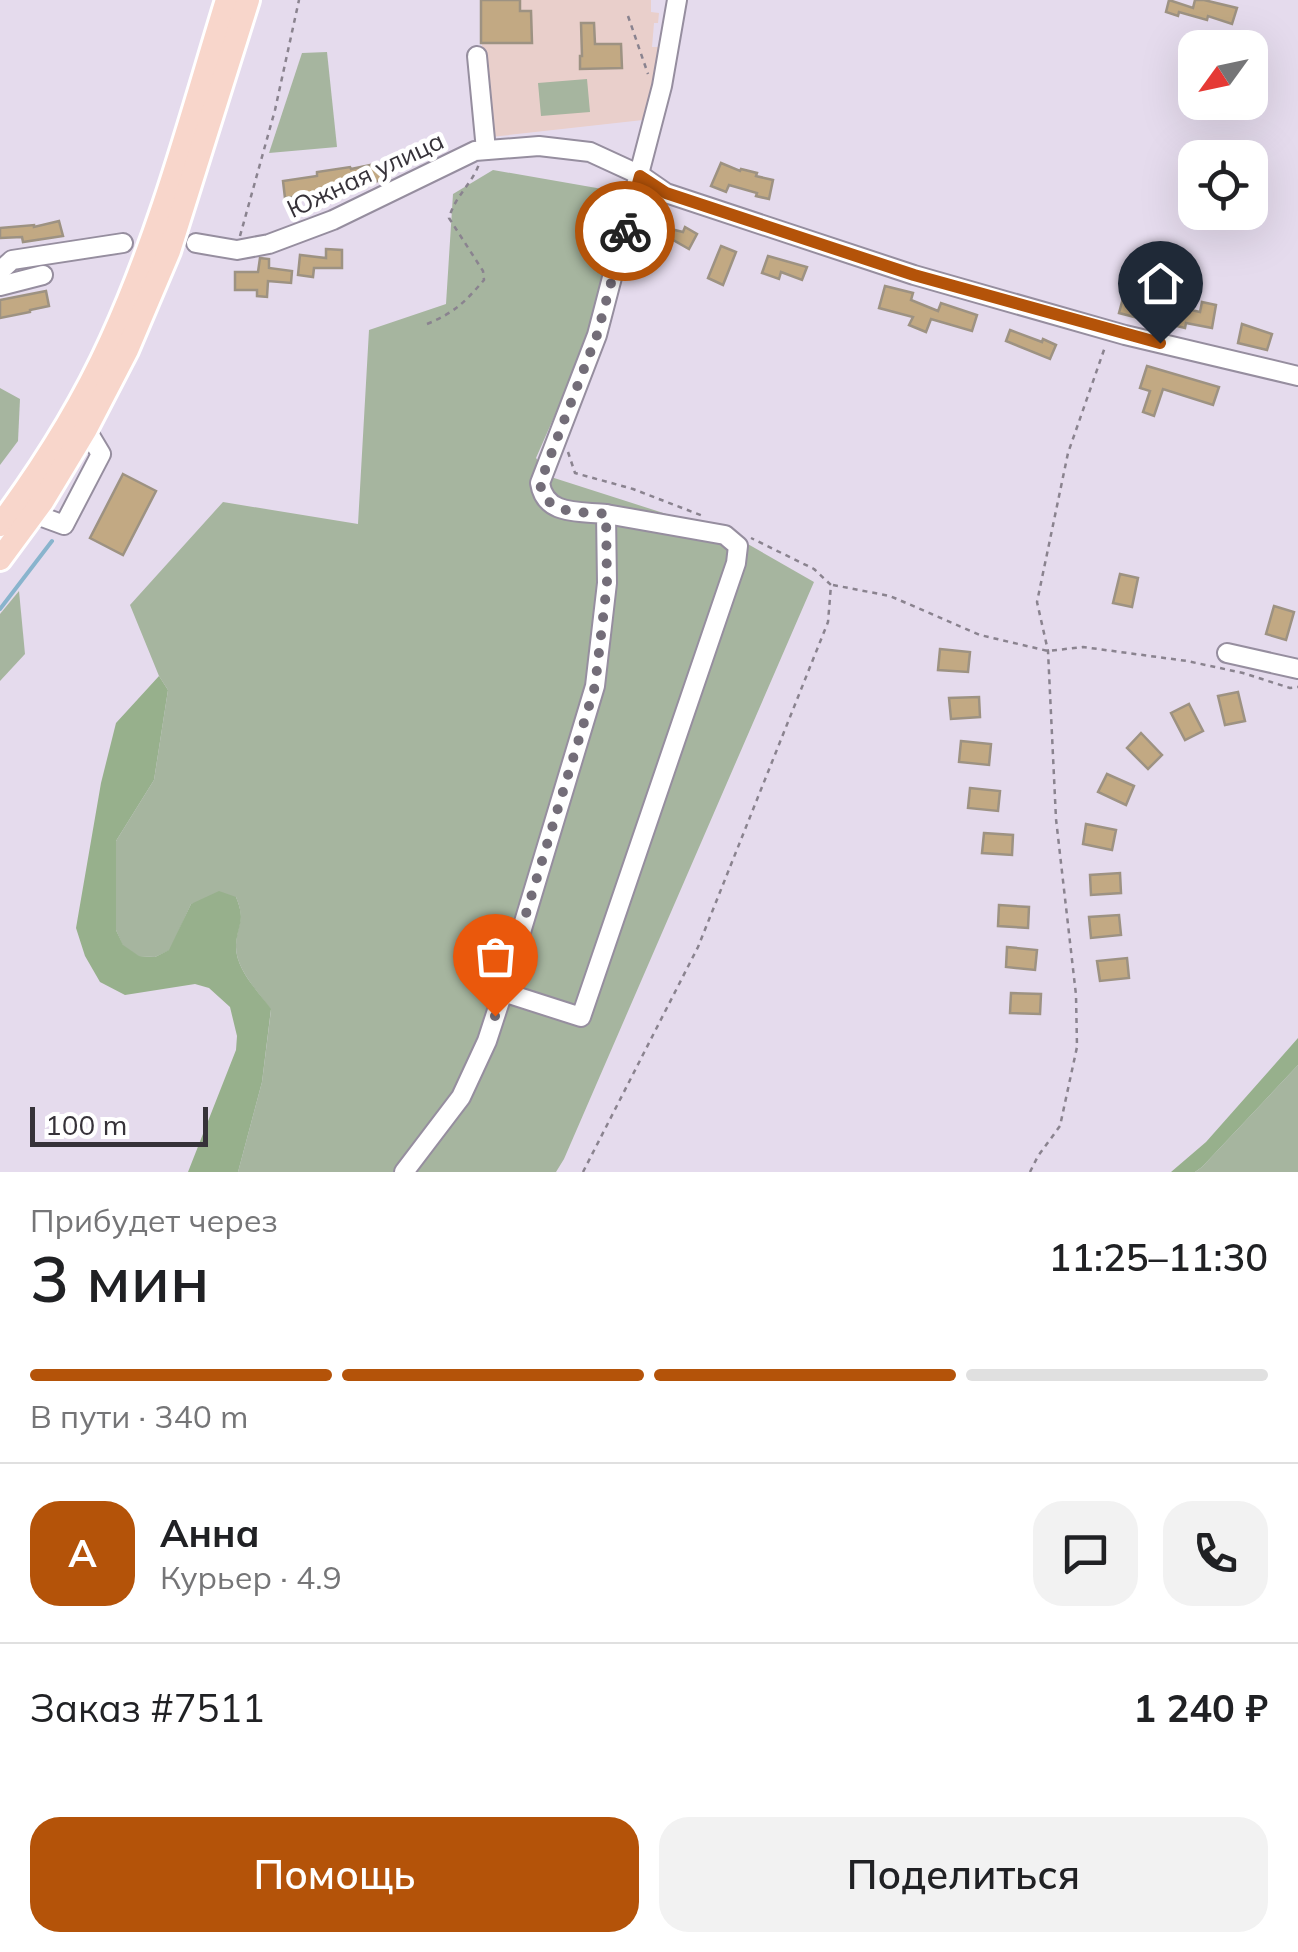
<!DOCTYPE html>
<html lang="ru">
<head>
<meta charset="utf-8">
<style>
  body { margin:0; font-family:Mulish,sans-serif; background:#f2f2f2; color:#202124; height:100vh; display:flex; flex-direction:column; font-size:38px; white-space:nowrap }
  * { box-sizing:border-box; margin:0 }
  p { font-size:32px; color:#757577 }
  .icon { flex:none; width:55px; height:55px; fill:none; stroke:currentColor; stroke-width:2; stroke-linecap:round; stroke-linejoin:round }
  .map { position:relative; height:1172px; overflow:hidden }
  .panel { display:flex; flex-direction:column; background:#fff; flex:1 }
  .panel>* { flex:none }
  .needle { width:65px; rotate:237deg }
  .buttons { position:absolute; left:1178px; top:30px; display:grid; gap:20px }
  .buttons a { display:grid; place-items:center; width:90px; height:90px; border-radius:20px; background:#fff; box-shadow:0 10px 40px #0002; font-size:50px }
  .scale { position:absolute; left:30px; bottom:25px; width:178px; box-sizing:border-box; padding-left:10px; border:5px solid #363239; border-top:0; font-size:28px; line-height:35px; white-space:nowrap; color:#363239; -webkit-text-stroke:8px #fff; paint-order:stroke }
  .pin { position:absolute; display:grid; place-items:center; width:85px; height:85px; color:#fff; margin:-102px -42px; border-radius:50% 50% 50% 0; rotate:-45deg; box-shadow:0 0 10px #0007 }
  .pin .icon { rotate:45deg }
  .courier { position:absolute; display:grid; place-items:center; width:100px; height:100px; margin:-50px; border:8px solid #b45309; border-radius:50%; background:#fff; color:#222; box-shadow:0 2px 12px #0007 }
  .summary em { font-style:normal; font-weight:600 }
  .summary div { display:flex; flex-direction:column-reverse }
  .summary { display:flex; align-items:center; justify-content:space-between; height:170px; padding:0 30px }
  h1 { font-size:65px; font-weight:600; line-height:75px }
  .bar { display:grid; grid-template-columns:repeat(4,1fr); gap:15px 10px; align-content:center; height:120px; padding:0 30px }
  .bar i { height:12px; border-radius:8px; background:#e0e0e0 }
  .bar .on { background:#b45309 }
  .bar p { grid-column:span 4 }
  .line { display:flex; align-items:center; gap:25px; padding:0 30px; border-top:2px solid #e0e0e0 }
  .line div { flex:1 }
  .round { display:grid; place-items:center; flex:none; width:105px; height:105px; border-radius:30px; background:#f2f2f2 }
  .cta { display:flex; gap:20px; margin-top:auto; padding:20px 30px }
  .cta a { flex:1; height:115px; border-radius:30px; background:#b45309; color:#fff; font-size:40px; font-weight:600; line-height:115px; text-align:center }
  .cta a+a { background:#f2f2f2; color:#202124 }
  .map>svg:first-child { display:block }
</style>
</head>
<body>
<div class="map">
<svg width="1298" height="1172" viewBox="0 0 1298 1172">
  <rect width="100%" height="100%" fill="#e5dbed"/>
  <path fill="#e9cfcb" d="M 481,0 L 651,0 L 651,12 L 659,13 L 658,23 L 654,23 L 652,47 L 658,47 L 648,113 L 643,120 L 491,137 L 482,55 Z"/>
  <g fill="#a6b59f">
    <path d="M 327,52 L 337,147 L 269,153 L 302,53 Z"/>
    <path d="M 587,79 L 590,112 L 541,116 L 538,83 Z"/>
    <path d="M 493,170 L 631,194 L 595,324 L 536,458 L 551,477 L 732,535 L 814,582 L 564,1159 L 556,1172 L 238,1172 L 262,1082 L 271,1010 C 258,991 235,969 236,945 C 237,922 246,922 236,897 L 191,904 L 170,950 L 155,957 L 138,956 L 123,946 L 116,930 L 116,841 L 154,780 L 168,690 L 159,676 L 130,605 L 223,502 L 358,524 L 369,330 L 446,304 L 453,194 Z"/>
    <path d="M 0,388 L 20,399 L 18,441 L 0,465 Z"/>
    <path d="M 19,591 L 25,654 L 0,681 L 0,614 Z"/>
    <path d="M 1298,1065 L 1298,1172 L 1195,1172 L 1202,1167 Z"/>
  </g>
  <g fill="#97b08c">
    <path d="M 159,676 L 168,690 L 154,780 L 116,841 L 116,930 L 123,945 L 139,956 L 155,957 L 169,950 L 191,904 L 219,891 L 236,897 C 246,922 238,922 236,945 C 235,969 258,991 271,1009 L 262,1082 L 238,1172 L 188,1172 L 236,1050 L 237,1036 L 230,1007 L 209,988 L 195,984 L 125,995 L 100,982 L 85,956 L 76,928 L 101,783 L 116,723 Z"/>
    <path d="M 1298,1038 L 1298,1065 L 1202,1167 L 1195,1172 L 1171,1172 L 1206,1142 Z"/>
  </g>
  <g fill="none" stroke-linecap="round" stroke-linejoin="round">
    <path stroke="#89b4cd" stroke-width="4" d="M 0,609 L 52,541"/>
  </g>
  <g fill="#c2a983" stroke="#9d9282" stroke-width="2.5">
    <path d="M 481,0 L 520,0 L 520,11 L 531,11 L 532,43 L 481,43 Z"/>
    <path d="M 1169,0 L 1193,8 L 1195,0 L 1204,0 L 1237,8 L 1232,24 L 1208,16 L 1207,20 L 1179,12 L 1178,16 L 1166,12 Z"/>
    <path d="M 581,23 L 594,23 L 595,44 L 621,44 L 622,68 L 580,69 L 580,56 L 582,56 Z"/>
    <path d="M 380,163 L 383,180 L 353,186 L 353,190 L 285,198 L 283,181 L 317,176 L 317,172 L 350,167 L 351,169 Z"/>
    <path d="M 721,163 L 740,171 L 741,169 L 757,173 L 756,176 L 773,180 L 769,199 L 756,196 L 757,193 L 729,185 L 726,192 L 711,186 Z"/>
    <path d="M 59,221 L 63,236 L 23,242 L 22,237 L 0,238 L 0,228 L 34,225 L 34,227 Z"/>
    <path d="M 654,225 L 683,232 L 685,227 L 697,234 L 689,249 L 673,240 L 652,235 Z"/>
    <path d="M 721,246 L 736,252 L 723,285 L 708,278 Z"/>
    <path d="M 326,249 L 342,250 L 342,268 L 314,268 L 313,277 L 298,275 L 300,255 L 326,258 Z"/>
    <path d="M 768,256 L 807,267 L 802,280 L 781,272 L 779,279 L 762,273 Z"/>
    <path d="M 260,258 L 269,259 L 269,268 L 292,271 L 291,283 L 268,281 L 267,297 L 257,296 L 257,290 L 235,290 L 235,272 L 258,272 Z"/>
    <path d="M 885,286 L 913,293 L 911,300 L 938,311 L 941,303 L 977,315 L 972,331 L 931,319 L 926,332 L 909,325 L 913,317 L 879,308 Z"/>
    <path d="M 1126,287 L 1145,292 L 1138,318 L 1119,313 Z"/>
    <path d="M 46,291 L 49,306 L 30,310 L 30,312 L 0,318 L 0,300 Z"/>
    <path d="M 1202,302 L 1216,305 L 1212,328 L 1186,323 L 1185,328 L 1164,323 L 1169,305 L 1200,312 Z"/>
    <path d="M 1242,324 L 1272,334 L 1267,350 L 1238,343 Z"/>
    <path d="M 1010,330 L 1042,342 L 1043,339 L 1056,345 L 1050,359 L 1006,341 Z"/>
    <path d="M 1147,366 L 1219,387 L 1213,405 L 1163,389 L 1154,416 L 1143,412 L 1150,391 L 1140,388 Z"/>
    <path d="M 123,474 L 156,491 L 123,555 L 90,538 Z"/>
    <path d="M 1120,574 L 1138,578 L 1132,607 L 1113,603 Z"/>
    <path d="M 1274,606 L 1294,612 L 1286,640 L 1266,634 Z"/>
    <path d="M 940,649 L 970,652 L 968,672 L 938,670 Z"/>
    <path d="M 1238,692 L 1245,721 L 1225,725 L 1218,696 Z"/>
    <path d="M 979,697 L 980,717 L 951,719 L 949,698 Z"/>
    <path d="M 1189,704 L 1203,731 L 1185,740 L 1171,713 Z"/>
    <path d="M 1141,733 L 1162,755 L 1148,769 L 1127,748 Z"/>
    <path d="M 961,741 L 991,744 L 989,765 L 959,762 Z"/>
    <path d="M 1107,774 L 1134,786 L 1126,805 L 1098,792 Z"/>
    <path d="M 970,788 L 1000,791 L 998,811 L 968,808 Z"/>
    <path d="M 1086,824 L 1116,830 L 1112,850 L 1083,844 Z"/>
    <path d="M 984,833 L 1013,835 L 1012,855 L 982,853 Z"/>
    <path d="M 1120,873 L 1121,893 L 1091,895 L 1090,875 Z"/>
    <path d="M 999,905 L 1029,907 L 1028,928 L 998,926 Z"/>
    <path d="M 1119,915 L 1121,935 L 1091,938 L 1089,917 Z"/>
    <path d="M 1007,947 L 1037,950 L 1035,970 L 1006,967 Z"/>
    <path d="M 1127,958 L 1129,978 L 1100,981 L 1097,961 Z"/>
    <path d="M 1011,993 L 1041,994 L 1040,1014 L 1010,1013 Z"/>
  </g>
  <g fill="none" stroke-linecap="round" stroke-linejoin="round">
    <g stroke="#968e9f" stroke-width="22">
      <g id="minor">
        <path d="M 477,56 L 486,150"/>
        <path d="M 196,243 L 237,250 L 269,244 L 333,220 L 475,151 L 539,146 L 590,152 L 640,175 L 666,193 L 914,275 L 1125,335 L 1298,376"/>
        <path d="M 0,271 L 12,260 L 123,243"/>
        <path d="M 0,286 L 43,275"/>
        <path d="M 34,514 L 64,525 L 101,454 L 86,429"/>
        <path d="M 1227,653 L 1298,669"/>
        <path d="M 503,992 L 581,1017 L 736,563 L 738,546 L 725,535 L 606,514"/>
        <path d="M 404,1172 L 461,1097 L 487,1041 L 503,992 L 595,686 L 607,583 L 606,514 C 579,511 545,516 540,483 L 597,335 L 662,86 L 677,0"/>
      </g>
    </g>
    <g stroke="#fff" stroke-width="28">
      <g id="major">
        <path d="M 0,525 C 43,467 81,407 111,341 C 161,232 192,114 227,0"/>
        <path d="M 0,559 L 42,502 L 86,429 L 127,350 L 169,251 L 248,0"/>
      </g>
    </g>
    <g stroke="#8a838f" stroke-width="2.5" stroke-dasharray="5 5" stroke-linecap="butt">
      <path d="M 628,16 L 648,74"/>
      <path d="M 240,236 L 275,110 L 299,0"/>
      <path d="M 427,324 C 454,313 465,302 484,280 L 483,271 L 449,218 C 455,196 472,184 479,164"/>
      <path d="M 568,452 L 575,473 L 633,489 L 703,516"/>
      <path d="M 833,585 L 890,596 L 980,635 L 1048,651 L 1083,647 L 1187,661 L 1243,673 L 1290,688 L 1298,687"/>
      <path d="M 583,1172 L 698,947 L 828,622 L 831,585 L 814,569 L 751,538"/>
      <path d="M 1030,1172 L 1038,1156 L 1060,1126 L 1077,1047 L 1076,995 L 1056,819 L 1048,651 L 1037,602 L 1068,453 L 1105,347"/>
    </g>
    <use href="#minor" stroke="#fff" stroke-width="18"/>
    <use href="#major" stroke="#f8d6cb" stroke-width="22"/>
  </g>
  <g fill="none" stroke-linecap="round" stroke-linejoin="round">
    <path stroke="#736d78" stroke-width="10" stroke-dasharray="0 18" d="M 495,1016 L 595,686 L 607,584 L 606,514 C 579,511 545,516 540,483 L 597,335 L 625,231"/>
    <path stroke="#b45309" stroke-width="12" d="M 625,231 L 640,176 L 666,193 L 914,275 L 1160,343"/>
  </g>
  <g text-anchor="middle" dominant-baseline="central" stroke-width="9" stroke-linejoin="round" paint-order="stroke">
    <g font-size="25" fill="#363239" stroke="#fff">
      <text transform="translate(365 174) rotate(-25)">Южная улица</text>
    </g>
  </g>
</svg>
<div class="buttons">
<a><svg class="needle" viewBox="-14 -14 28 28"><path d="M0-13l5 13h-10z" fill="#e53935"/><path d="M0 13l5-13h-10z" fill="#757577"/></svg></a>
<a><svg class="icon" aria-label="locate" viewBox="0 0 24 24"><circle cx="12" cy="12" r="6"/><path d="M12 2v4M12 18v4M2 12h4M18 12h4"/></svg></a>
</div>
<div class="scale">100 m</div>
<div class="pin" style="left:495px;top:1016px;background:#ea580c"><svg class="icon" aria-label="bag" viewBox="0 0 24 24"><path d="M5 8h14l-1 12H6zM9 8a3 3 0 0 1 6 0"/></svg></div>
<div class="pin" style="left:1160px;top:343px;background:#1f2937"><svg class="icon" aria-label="home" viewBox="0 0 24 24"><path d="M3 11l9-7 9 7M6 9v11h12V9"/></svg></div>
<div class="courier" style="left:625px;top:231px"><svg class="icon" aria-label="bike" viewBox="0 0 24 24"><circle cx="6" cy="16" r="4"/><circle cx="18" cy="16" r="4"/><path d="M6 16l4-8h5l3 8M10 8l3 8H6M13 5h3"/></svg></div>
</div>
<section class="panel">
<div class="summary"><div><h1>3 мин</h1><p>Прибудет через</p></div><em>11:25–11:30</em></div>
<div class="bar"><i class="on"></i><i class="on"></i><i class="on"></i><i></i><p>В пути · 340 m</p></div>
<div class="line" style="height:180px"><b class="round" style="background:#b45309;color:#fff">А</b><div><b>Анна</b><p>Курьер · 4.9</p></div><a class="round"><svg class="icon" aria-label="chat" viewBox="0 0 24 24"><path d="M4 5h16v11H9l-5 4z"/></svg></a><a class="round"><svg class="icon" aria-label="phone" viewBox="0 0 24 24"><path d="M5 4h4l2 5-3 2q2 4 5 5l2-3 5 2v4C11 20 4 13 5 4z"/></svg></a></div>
<div class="line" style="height:130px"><div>Заказ #7511</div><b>1 240 ₽</b></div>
<div class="cta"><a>Помощь</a><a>Поделиться</a></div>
</section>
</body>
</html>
